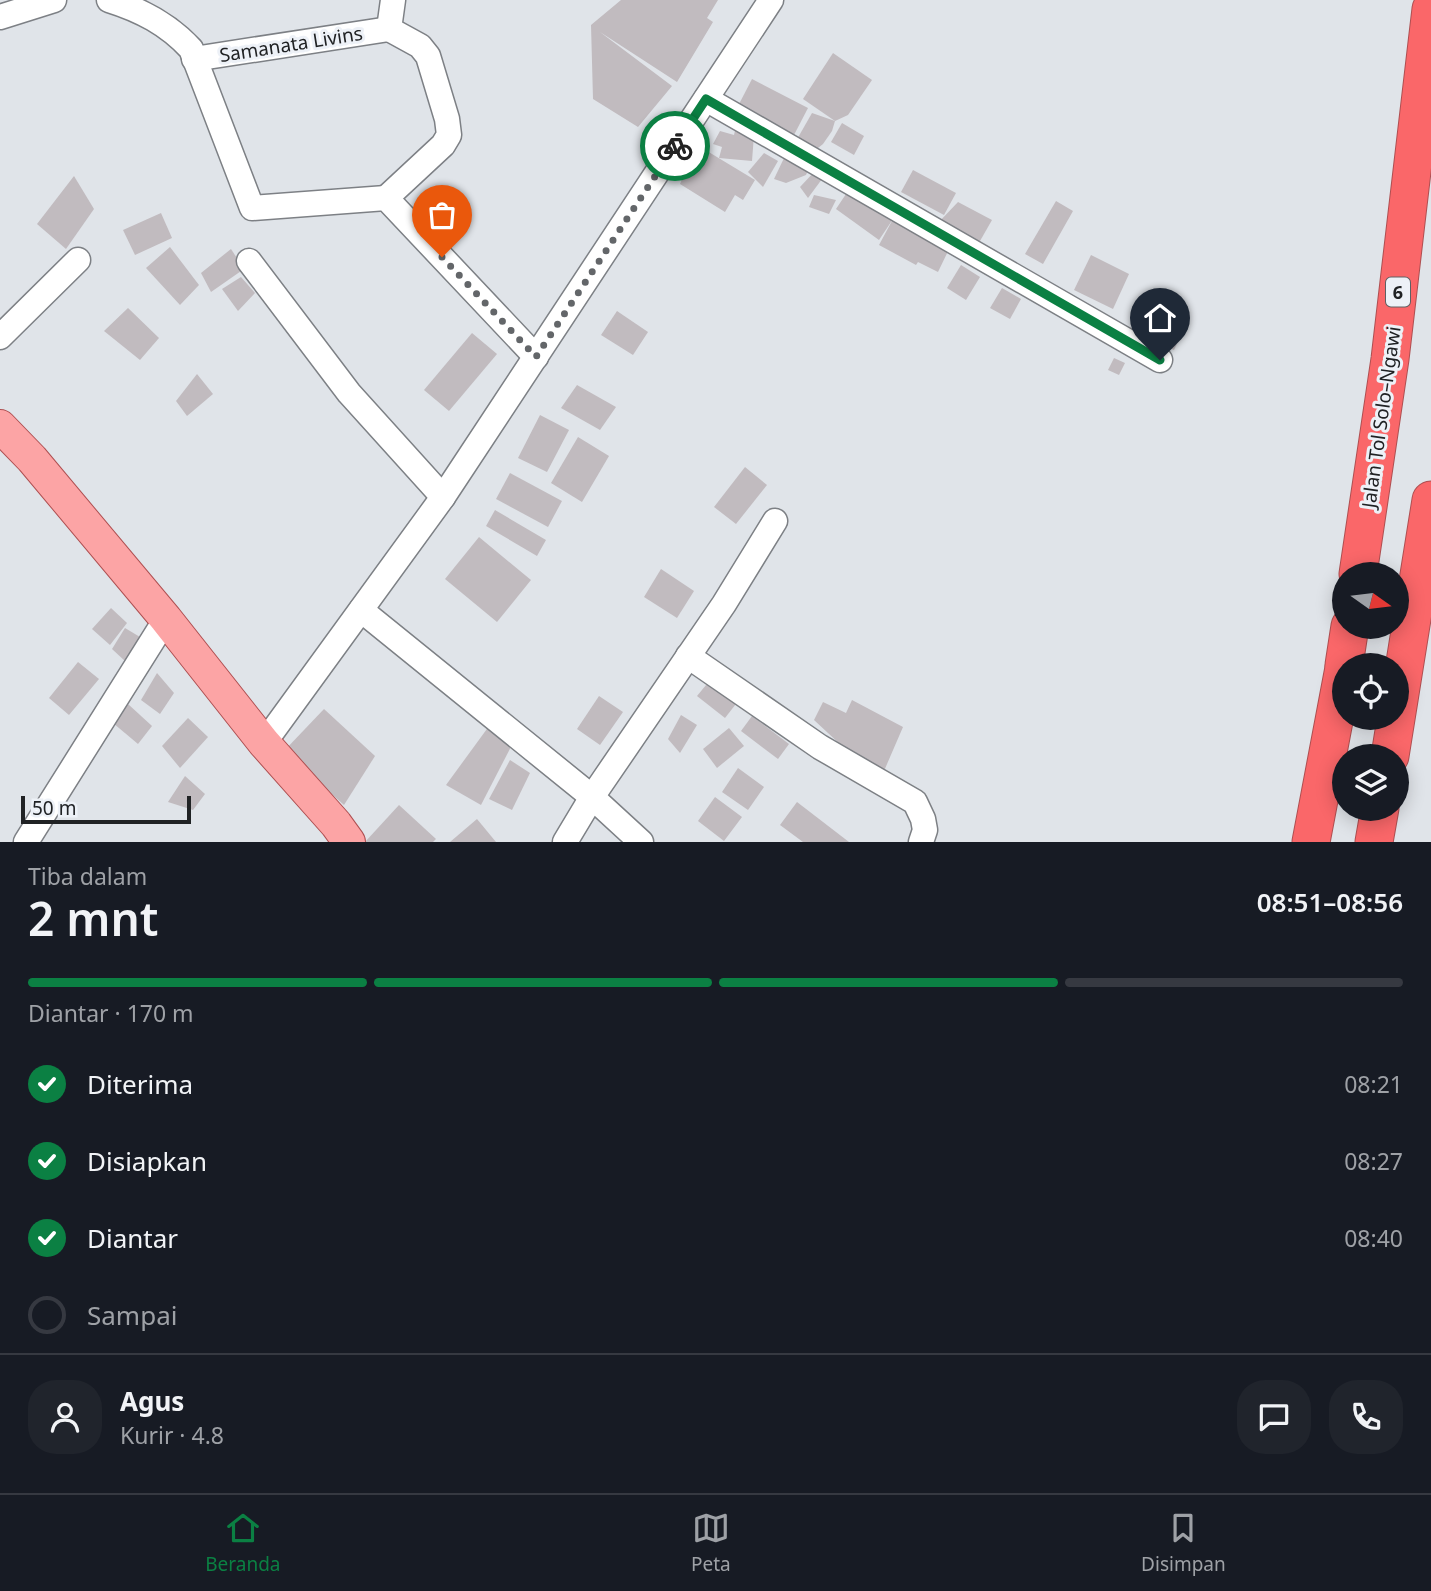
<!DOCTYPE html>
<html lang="id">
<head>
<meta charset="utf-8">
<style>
  body { margin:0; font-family:"Noto Sans",sans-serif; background:#20242c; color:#f1f3f6; height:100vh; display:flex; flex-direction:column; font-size:26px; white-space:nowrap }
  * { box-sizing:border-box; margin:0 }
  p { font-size:23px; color:#9ea1a6 }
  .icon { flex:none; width:38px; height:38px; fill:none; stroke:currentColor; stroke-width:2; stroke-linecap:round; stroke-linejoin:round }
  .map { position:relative; height:842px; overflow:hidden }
  .sheet { display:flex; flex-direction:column; background:#171b24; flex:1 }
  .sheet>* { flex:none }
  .needle { width:46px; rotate:104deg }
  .buttons { position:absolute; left:1332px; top:562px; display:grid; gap:14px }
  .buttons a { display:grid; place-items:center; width:77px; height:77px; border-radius:50%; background:#171b24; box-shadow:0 4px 18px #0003; font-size:35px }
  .scale { position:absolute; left:21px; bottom:18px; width:170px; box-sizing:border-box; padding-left:7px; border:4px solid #202224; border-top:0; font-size:19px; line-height:24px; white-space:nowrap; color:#202224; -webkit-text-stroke:5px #edf1f7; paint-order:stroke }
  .pin { position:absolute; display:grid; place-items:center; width:60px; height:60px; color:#fff; margin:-72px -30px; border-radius:50% 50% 50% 0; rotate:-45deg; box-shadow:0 0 7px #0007 }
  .pin .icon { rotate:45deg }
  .courier { position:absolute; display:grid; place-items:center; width:70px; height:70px; margin:-35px; border:5px solid #0b8043; border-radius:50%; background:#fff; color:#222; box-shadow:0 2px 9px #0007 }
  .head em { font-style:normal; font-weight:600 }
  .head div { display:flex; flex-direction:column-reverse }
  .head { display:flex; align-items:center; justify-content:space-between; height:119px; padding:0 28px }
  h1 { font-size:46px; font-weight:600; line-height:52px }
  .bar { display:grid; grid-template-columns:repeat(4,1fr); gap:10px 7px; align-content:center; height:84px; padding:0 28px }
  .bar i { height:9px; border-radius:5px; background:#363941 }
  .bar .on { background:#0b8043 }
  .bar p { grid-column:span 4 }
  .line { display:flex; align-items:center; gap:18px; padding:0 28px; border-top:2px solid #363941 }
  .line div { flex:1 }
  .round { display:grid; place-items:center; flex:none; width:74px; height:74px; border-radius:28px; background:#20242c }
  ol { padding:0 28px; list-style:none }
  li { display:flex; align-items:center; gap:21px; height:77px }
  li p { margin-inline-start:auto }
  li .icon { padding:7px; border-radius:50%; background:#0b8043; color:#fff; stroke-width:4 }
  li:last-child { color:#9ea1a6 }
  li i { width:38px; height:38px; border:4px solid #363941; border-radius:50% }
  .menu { display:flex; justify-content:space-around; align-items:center; height:98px; border-top:2px solid #363941; background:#171b24; font-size:19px; color:#9ea1a6 }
  .menu a { display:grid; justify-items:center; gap:4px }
  .menu .on { color:#0b8043 }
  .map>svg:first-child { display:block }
</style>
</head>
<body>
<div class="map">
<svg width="1431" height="842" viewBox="0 0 1431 842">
  <rect width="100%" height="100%" fill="#e0e4e9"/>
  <g fill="#c1bbbf">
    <path d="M 621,0 L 718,0 L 707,18 L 713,22 L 677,82 L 600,32 L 672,86 L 638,127 L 593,99 L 591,25 Z"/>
    <path d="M 833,53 L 872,80 L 848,115 L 835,121 L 803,99 Z"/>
    <path d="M 752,79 L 808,108 L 794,135 L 738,106 Z"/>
    <path d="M 812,113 L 835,121 L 832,131 L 823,144 L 813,152 L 796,141 Z"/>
    <path d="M 842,123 L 864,136 L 854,155 L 831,142 Z"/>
    <path d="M 736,126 L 754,135 L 752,161 L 719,158 L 722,147 L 713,144 L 720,131 L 734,135 Z"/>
    <path d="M 707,151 L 755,180 L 743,200 L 735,195 L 725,212 L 680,184 L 687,168 L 695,173 Z"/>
    <path d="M 764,153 L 778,161 L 763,187 L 748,172 Z"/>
    <path d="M 785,156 L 809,168 L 806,175 L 786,183 L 774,179 Z"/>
    <path d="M 913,170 L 956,193 L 944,215 L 901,192 Z"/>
    <path d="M 815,171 L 825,175 L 808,198 L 800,187 Z"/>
    <path d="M 74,176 L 94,209 L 66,249 L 37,224 Z"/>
    <path d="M 850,188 L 951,245 L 938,272 L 918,262 L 916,265 L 879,245 L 893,219 L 879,240 L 836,209 Z"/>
    <path d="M 814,195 L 836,200 L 829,214 L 809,207 Z"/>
    <path d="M 1056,201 L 1073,211 L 1043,264 L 1025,254 Z"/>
    <path d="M 958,202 L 992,220 L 976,248 L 938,223 Z"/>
    <path d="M 161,213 L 172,238 L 135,255 L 123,230 Z"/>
    <path d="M 170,247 L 199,285 L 180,305 L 146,268 Z"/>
    <path d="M 231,249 L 244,269 L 211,292 L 201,273 Z"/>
    <path d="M 1091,255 L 1129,274 L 1113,309 L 1074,290 Z"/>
    <path d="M 961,265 L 980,277 L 966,300 L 947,288 Z"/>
    <path d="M 241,277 L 255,293 L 238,311 L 222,289 Z"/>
    <path d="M 1002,288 L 1021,299 L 1010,319 L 990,308 Z"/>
    <path d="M 1158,307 L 1188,321 L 1174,350 L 1145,336 Z"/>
    <path d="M 128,308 L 159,338 L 140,360 L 104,331 Z"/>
    <path d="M 617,311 L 648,332 L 633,355 L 601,335 Z"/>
    <path d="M 472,333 L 497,354 L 449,411 L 424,390 Z"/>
    <path d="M 1114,358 L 1125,363 L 1119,375 L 1108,370 Z"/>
    <path d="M 197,374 L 213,394 L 187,416 L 176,401 Z"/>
    <path d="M 577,385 L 616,407 L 600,430 L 561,408 Z"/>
    <path d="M 540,415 L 569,430 L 547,472 L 518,458 Z"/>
    <path d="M 578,437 L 609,456 L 582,502 L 551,483 Z"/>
    <path d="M 745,467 L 767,485 L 736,524 L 714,507 Z"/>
    <path d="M 510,473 L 562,501 L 548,527 L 496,499 Z"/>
    <path d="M 495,510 L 546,540 L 537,556 L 486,526 Z"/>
    <path d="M 479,537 L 531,580 L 497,622 L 445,579 Z"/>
    <path d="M 661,569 L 694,591 L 677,618 L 644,597 Z"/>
    <path d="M 111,608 L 127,623 L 110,645 L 92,629 Z"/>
    <path d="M 125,628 L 140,637 L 126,662 L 112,649 Z"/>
    <path d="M 78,662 L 99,679 L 69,715 L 49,698 Z"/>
    <path d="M 157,673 L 174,693 L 160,714 L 141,700 Z"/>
    <path d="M 711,679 L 739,700 L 725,718 L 697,696 Z"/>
    <path d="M 599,696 L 623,712 L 600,745 L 577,729 Z"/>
    <path d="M 852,700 L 903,727 L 884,771 L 856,759 L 814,720 L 823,702 L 846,713 Z"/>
    <path d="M 128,704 L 152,726 L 138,744 L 113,723 Z"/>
    <path d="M 324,709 L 375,756 L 344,805 L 284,751 Z"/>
    <path d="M 681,715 L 697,725 L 680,753 L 668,739 Z"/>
    <path d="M 752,716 L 789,744 L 778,759 L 741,731 Z"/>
    <path d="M 188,718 L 208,737 L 180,768 L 162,746 Z"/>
    <path d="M 492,722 L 516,737 L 481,805 L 446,785 Z"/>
    <path d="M 729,728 L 744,746 L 717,768 L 703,749 Z"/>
    <path d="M 510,760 L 530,773 L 512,810 L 489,799 Z"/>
    <path d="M 738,768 L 764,787 L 748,810 L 722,792 Z"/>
    <path d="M 185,776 L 205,794 L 193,810 L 168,802 Z"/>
    <path d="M 715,797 L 742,817 L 724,841 L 698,821 Z"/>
    <path d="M 797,802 L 849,842 L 803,842 L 780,825 Z"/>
    <path d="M 399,805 L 436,839 L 433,842 L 365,842 Z"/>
    <path d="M 477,819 L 496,842 L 450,842 Z"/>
  </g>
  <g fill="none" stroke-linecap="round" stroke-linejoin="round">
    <g stroke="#7d8085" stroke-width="27">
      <g id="minor">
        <path d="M 109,0 C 141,10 168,24 191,49 L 252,208 L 386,198 L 536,357"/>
        <path d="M 0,17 L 54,0"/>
        <path d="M 194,59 L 389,29"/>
        <path d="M 706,99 L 1160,360"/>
        <path d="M 386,198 L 443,145 L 449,135 L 447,119 L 428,56 L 420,46 L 389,29 L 393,0"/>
        <path d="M 249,261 L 349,393 L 443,497"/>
        <path d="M 0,337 L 78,260"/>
        <path d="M 361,610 L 592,797 L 641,842"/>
        <path d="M 688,656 L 820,747 L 915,802 L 923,819 L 925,830 L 921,842"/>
        <path d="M 264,743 L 443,497 L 771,0"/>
        <path d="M 26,842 L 166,619"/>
        <path d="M 565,842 L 592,797 L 724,604 L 775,521"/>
      </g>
    </g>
    <g stroke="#ae4f51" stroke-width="34">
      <path id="major" d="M 0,426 L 32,459 L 166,619 L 264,743 L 336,824 L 349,842"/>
    </g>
    <g stroke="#ae4f51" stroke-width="39">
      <g id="highway">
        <path d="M 1358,574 L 1390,359 L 1431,9"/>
        <path d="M 1344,665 L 1350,626"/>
        <path d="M 1390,756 L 1431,500"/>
        <path d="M 1311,842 L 1344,668"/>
        <path d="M 1374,842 L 1380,808"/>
      </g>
    </g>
    <use href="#minor" stroke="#fff" stroke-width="24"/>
    <use href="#major" stroke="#fca4a5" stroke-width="32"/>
    <use href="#highway" stroke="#fa6769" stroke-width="37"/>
  </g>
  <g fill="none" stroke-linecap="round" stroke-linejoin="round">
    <path stroke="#636669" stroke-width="7" stroke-dasharray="0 12.6" d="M 442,257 L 536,357 L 675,146"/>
    <path stroke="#0b8043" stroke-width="9" d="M 675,146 L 706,99 L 1160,360"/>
  </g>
  <g text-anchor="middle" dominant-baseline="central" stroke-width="6" stroke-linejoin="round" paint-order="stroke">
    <rect fill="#edf1f7" stroke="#5e6063" stroke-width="2" x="1386" y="277.5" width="24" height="29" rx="5"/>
    <g font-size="18" font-weight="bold" fill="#202224">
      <text x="1398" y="292">6</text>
    </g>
    <g font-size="19" fill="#202224" stroke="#edf1f7">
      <text transform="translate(291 44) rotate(-9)">Samanata Livins</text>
      <text transform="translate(1381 417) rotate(-82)">Jalan Tol Solo–Ngawi</text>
    </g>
  </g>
</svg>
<div class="buttons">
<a><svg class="needle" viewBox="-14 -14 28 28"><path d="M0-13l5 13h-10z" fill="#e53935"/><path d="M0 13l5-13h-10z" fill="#9ea1a6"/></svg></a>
<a><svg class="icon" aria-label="locate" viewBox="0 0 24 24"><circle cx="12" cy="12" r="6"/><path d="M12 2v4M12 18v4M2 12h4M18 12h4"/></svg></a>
<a><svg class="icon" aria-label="layers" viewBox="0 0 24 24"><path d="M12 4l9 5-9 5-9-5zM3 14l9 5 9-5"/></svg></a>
</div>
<div class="scale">50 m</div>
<div class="pin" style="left:442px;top:257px;background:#ea580c"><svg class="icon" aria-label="bag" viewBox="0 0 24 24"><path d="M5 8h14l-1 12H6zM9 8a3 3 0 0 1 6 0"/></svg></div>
<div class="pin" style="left:1160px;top:360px;background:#1f2937"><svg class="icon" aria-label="home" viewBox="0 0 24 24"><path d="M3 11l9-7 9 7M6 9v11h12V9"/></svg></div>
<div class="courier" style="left:675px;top:146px"><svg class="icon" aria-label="bike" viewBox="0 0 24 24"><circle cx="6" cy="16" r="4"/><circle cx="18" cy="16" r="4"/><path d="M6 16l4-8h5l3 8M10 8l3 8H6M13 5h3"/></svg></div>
</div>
<section class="sheet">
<div class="head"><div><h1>2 mnt</h1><p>Tiba dalam</p></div><em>08:51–08:56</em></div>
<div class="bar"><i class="on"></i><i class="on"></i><i class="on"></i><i></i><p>Diantar · 170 m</p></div>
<ol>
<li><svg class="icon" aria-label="check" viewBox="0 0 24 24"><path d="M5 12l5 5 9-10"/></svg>Diterima<p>08:21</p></li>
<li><svg class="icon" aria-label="check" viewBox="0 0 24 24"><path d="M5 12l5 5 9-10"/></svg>Disiapkan<p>08:27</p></li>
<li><svg class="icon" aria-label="check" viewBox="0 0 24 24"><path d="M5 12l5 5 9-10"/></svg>Diantar<p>08:40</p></li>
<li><i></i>Sampai</li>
</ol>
<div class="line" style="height:126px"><a class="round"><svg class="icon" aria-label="person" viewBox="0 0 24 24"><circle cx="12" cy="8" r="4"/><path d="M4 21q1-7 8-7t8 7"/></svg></a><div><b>Agus</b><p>Kurir · 4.8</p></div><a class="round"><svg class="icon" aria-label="chat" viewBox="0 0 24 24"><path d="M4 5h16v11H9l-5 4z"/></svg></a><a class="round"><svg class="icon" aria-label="phone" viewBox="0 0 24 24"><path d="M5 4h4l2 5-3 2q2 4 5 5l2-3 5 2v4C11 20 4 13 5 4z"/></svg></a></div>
</section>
<nav class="menu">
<a class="on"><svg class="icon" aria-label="home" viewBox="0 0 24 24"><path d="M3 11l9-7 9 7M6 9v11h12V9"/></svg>Beranda</a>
<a><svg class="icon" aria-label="map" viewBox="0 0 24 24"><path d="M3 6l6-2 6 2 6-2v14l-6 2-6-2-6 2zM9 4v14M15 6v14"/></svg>Peta</a>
<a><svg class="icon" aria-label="saved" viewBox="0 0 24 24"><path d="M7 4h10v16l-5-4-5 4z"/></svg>Disimpan</a>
</nav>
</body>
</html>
